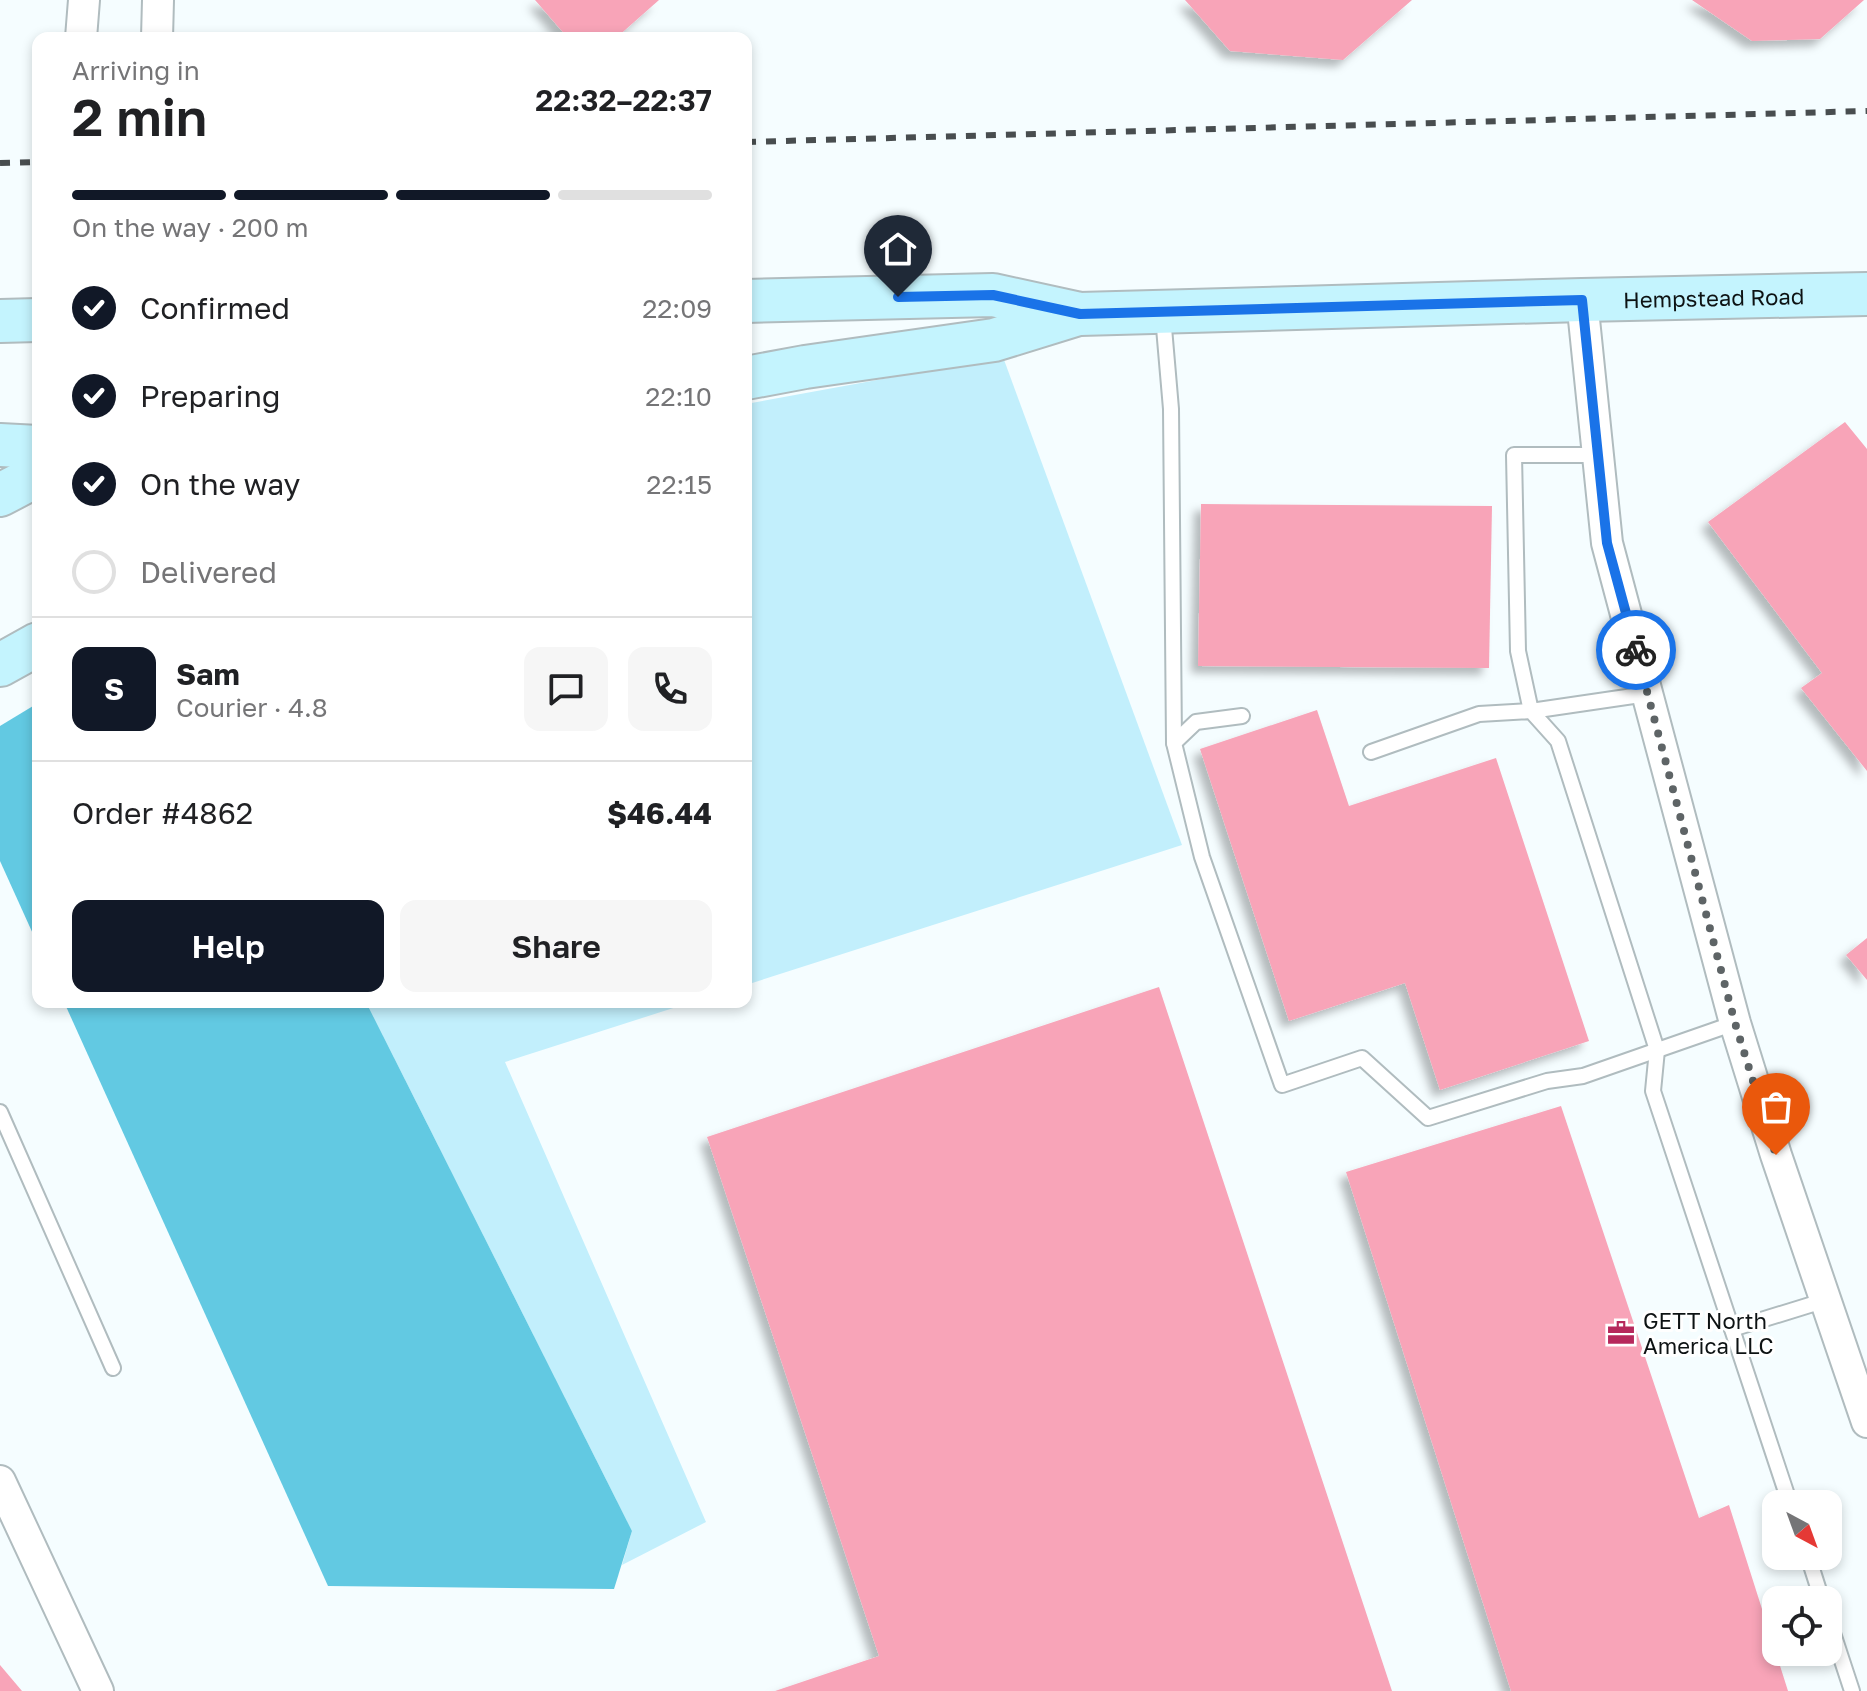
<!DOCTYPE html>
<html lang="en">
<head>
<meta charset="utf-8">
<style>
  body { margin:0; font-family:"Golos Text",sans-serif; background:#f6f6f6; color:#202124; height:100vh; display:flex; flex-direction:column; font-size:30px; white-space:nowrap }
  * { box-sizing:border-box; margin:0 }
  p { font-size:26px; color:#757577 }
  .icon { flex:none; width:44px; height:44px; fill:none; stroke:currentColor; stroke-width:2; stroke-linecap:round; stroke-linejoin:round }
  .map { position:relative; flex:1; overflow:hidden }
  .details { position:absolute; left:32px; top:32px; width:720px; height:976px; display:flex; flex-direction:column; background:#fff; border-radius:16px; box-shadow:0 4px 12px #0003 }
  .details>* { flex:none }
  .needle { width:52px; rotate:139deg }
  .fabs { position:absolute; left:1762px; top:1490px; display:grid; gap:16px }
  .fabs a { display:grid; place-items:center; width:80px; height:80px; border-radius:16px; background:#fff; box-shadow:0 4px 12px #0003; font-size:40px }
  .pin { position:absolute; display:grid; place-items:center; width:68px; height:68px; color:#fff; margin:-82px -34px; border-radius:50% 50% 50% 0; rotate:-45deg; box-shadow:0 0 8px #0007 }
  .pin .icon { rotate:45deg }
  .courier { position:absolute; display:grid; place-items:center; width:80px; height:80px; margin:-40px; border:6px solid #1a73e8; border-radius:50%; background:#fff; color:#222; box-shadow:0 2px 10px #0007 }
  .overview em { font-style:normal; font-weight:600 }
  .overview div { display:flex; flex-direction:column-reverse }
  .overview { display:flex; align-items:center; justify-content:space-between; height:136px; padding:0 40px }
  h1 { font-size:52px; font-weight:600; line-height:60px }
  .bar { display:grid; grid-template-columns:repeat(4,1fr); gap:12px 8px; align-content:center; height:96px; padding:0 40px }
  .bar i { height:10px; border-radius:6px; background:#e0e0e0 }
  .bar .active { background:#111827 }
  .bar p { grid-column:span 4 }
  .line { display:flex; align-items:center; gap:20px; padding:0 40px; border-top:2px solid #e0e0e0 }
  .line div { flex:1 }
  .round { display:grid; place-items:center; flex:none; width:84px; height:84px; border-radius:16px; background:#f6f6f6 }
  ol { padding:0 40px; list-style:none }
  li { display:flex; align-items:center; gap:24px; height:88px }
  li p { margin-inline-start:auto }
  li .icon { padding:8px; border-radius:50%; background:#111827; color:#fff; stroke-width:4 }
  li:last-child { color:#757577 }
  li i { width:44px; height:44px; border:4px solid #e0e0e0; border-radius:50% }
  .action { display:flex; gap:16px; margin-top:auto; padding:16px 40px }
  .action a { flex:1; height:92px; border-radius:16px; background:#111827; color:#fff; font-size:32px; font-weight:600; line-height:92px; text-align:center }
  .action a+a { background:#f6f6f6; color:#202124 }
  .map>svg:first-child { display:block }
</style>
</head>
<body>
<div class="map">
<svg width="1867" height="1691" viewBox="0 0 1867 1691">
  <defs>
    <filter id="shadow"><feDropShadow dx="-7" dy="7" stdDeviation="4" flood-color="#0004"/></filter>
  </defs>
  <rect width="100%" height="100%" fill="#f5fdff"/>
  <g fill="#c2effc">
    <path d="M 1003,357 L 1182,845 L 746,985 L 746,404 Z"/>
    <path d="M 366,1002 L 692,1002 L 505,1062 L 706,1522 L 622,1565 L 632,1531 Z"/>
  </g>
  <g fill="#62c9e2">
    <path d="M 38,703 L 38,945 L 0,861 L 0,726 Z"/>
    <path d="M 64,1002 L 366,1002 L 632,1531 L 614,1589 L 328,1586 Z"/>
  </g>
  <g fill="#f8a4b8" filter="url(#shadow)">
    <path d="M 535,0 L 659,0 L 616,38 L 568,38 Z"/>
    <path d="M 1185,0 L 1412,0 L 1343,60 L 1230,51 Z"/>
    <path d="M 1692,0 L 1864,0 L 1820,39 L 1752,41 Z"/>
    <path d="M 1845,422 L 1867,449 L 1867,771 L 1801,688 L 1822,673 L 1708,522 Z"/>
    <path d="M 1201,504 L 1492,506 L 1489,668 L 1198,666 Z"/>
    <path d="M 1317,710 L 1349,806 L 1496,758 L 1589,1041 L 1440,1090 L 1405,983 L 1289,1021 L 1200,749 Z"/>
    <path d="M 1867,938 L 1867,980 L 1846,955 Z"/>
    <path d="M 1159,987 L 1392,1691 L 775,1691 L 879,1656 L 707,1137 Z"/>
    <path d="M 1561,1106 L 1699,1518 L 1729,1505 L 1788,1691 L 1511,1691 L 1346,1172 Z"/>
    <path d="M 0,1665 L 22,1691 L 0,1691 Z"/>
  </g>
  <g fill="none" stroke-linecap="round" stroke-linejoin="round">
    <g stroke="#b0bcbf" stroke-width="18">
      <g id="service">
        <path d="M 1163,316 L 1171,409 L 1174,743"/>
        <path d="M 1598,455 L 1514,455 L 1518,651 L 1531,711 L 1647,694"/>
        <path d="M 1242,716 L 1196,722 L 1174,743 L 1202,857 L 1282,1085 L 1362,1058 L 1428,1118 L 1547,1081 L 1583,1076 L 1735,1023"/>
        <path d="M 1371,752 L 1479,714 L 1531,711 L 1558,741 L 1657,1050 L 1653,1091 L 1790,1504"/>
        <path d="M 0,1112 L 113,1368"/>
        <path d="M 1732,1329 L 1826,1300"/>
        <path d="M 1808,1556 L 1822,1600"/>
        <path d="M 1828,1618 L 1852,1691"/>
      </g>
    </g>
    <g stroke="#b0bcbf" stroke-width="34">
      <g id="minor">
        <path d="M 81,38 L 84,0"/>
        <path d="M 157,38 L 158,0"/>
        <path d="M 1582,300 L 1607,543 L 1735,1023 L 1776,1155 L 1867,1422"/>
        <path d="M 0,1481 L 98,1691"/>
      </g>
    </g>
    <g stroke="#b0bcbf" stroke-width="46">
      <g id="secondary">
        <path id="s1" d="M 746,301 L 993,295 L 1080,314 L 1582,300 L 1867,294"/>
        <path d="M 0,321 L 38,320"/>
        <path d="M 746,378 L 805,367 L 994,340 L 1075,315"/>
        <path d="M 0,445 L 38,447"/>
        <path d="M 0,495 L 38,475"/>
        <path d="M 0,665 L 38,644"/>
      </g>
    </g>
    <use href="#service" stroke="#fff" stroke-width="14"/>
    <use href="#minor" stroke="#fff" stroke-width="30"/>
    <use href="#secondary" stroke="#c4f4fe" stroke-width="42"/>
    <g stroke="#484d4f" stroke-width="6" stroke-dasharray="10 10" stroke-linecap="butt">
      <path d="M 746,142 L 1867,111"/>
      <path d="M 0,163 L 38,162"/>
    </g>
  </g>
  <g fill="none" stroke-linecap="round" stroke-linejoin="round">
    <path stroke="#5e6466" stroke-width="8" stroke-dasharray="0 14.4" d="M 1636,650 L 1735,1023 L 1776,1155"/>
    <path stroke="#1a73e8" stroke-width="10" d="M 898,297 L 993,295 L 1080,314 L 1582,300 L 1607,543 L 1636,650"/>
  </g>
  <defs>
    <g id="office-bare" transform="scale(2.16)"><path d="M-6-3h4V-5.5h4V-3h4V5H-6ZM-1-4.5V-3h2v-1.5ZM-6 0V1H6V0Z" fill="#b6285c" stroke="#fff" stroke-width="2.5" paint-order="stroke"/></g>
  </defs>
  <g fill-rule="evenodd">
    <use href="#office-bare" x="1621" y="1333"/>
  </g>
  <g text-anchor="middle" dominant-baseline="central" stroke-width="6" stroke-linejoin="round" paint-order="stroke">
    <g font-size="22" fill="#0d1213" stroke="#fff">
      <text stroke="none"><textPath href="#s1" startOffset="970">Hempstead Road</textPath></text>
    </g>
    <g font-size="22" fill="#0d1213" stroke="#fff" text-anchor="start">
      <text x="1643" y="1320">GETT North<tspan x="1643" dy="25">America LLC</tspan></text>
    </g>
  </g>
</svg>
<div class="fabs">
<a><svg class="needle" viewBox="-14 -14 28 28"><path d="M0-13l5 13h-10z" fill="#e53935"/><path d="M0 13l5-13h-10z" fill="#757577"/></svg></a>
<a><svg class="icon" aria-label="locate" viewBox="0 0 24 24"><circle cx="12" cy="12" r="6"/><path d="M12 2v4M12 18v4M2 12h4M18 12h4"/></svg></a>
</div>
<div class="pin" style="left:1776px;top:1155px;background:#ea580c"><svg class="icon" aria-label="bag" viewBox="0 0 24 24"><path d="M5 8h14l-1 12H6zM9 8a3 3 0 0 1 6 0"/></svg></div>
<div class="pin" style="left:898px;top:297px;background:#1f2937"><svg class="icon" aria-label="home" viewBox="0 0 24 24"><path d="M3 11l9-7 9 7M6 9v11h12V9"/></svg></div>
<div class="courier" style="left:1636px;top:650px"><svg class="icon" aria-label="bike" viewBox="0 0 24 24"><circle cx="6" cy="16" r="4"/><circle cx="18" cy="16" r="4"/><path d="M6 16l4-8h5l3 8M10 8l3 8H6M13 5h3"/></svg></div>
<section class="details">
<div class="overview"><div><h1>2 min</h1><p>Arriving in</p></div><em>22:32–22:37</em></div>
<div class="bar"><i class="active"></i><i class="active"></i><i class="active"></i><i></i><p>On the way · 200 m</p></div>
<ol>
<li><svg class="icon" aria-label="check" viewBox="0 0 24 24"><path d="M5 12l5 5 9-10"/></svg>Confirmed<p>22:09</p></li>
<li><svg class="icon" aria-label="check" viewBox="0 0 24 24"><path d="M5 12l5 5 9-10"/></svg>Preparing<p>22:10</p></li>
<li><svg class="icon" aria-label="check" viewBox="0 0 24 24"><path d="M5 12l5 5 9-10"/></svg>On the way<p>22:15</p></li>
<li><i></i>Delivered</li>
</ol>
<div class="line" style="height:144px"><b class="round" style="background:#111827;color:#fff">S</b><div><b>Sam</b><p>Courier · 4.8</p></div><a class="round"><svg class="icon" aria-label="chat" viewBox="0 0 24 24"><path d="M4 5h16v11H9l-5 4z"/></svg></a><a class="round"><svg class="icon" aria-label="phone" viewBox="0 0 24 24"><path d="M5 4h4l2 5-3 2q2 4 5 5l2-3 5 2v4C11 20 4 13 5 4z"/></svg></a></div>
<div class="line" style="height:104px"><div>Order #4862</div><b>$46.44</b></div>
<div class="action"><a>Help</a><a>Share</a></div>
</section>
</div>
</body>
</html>
